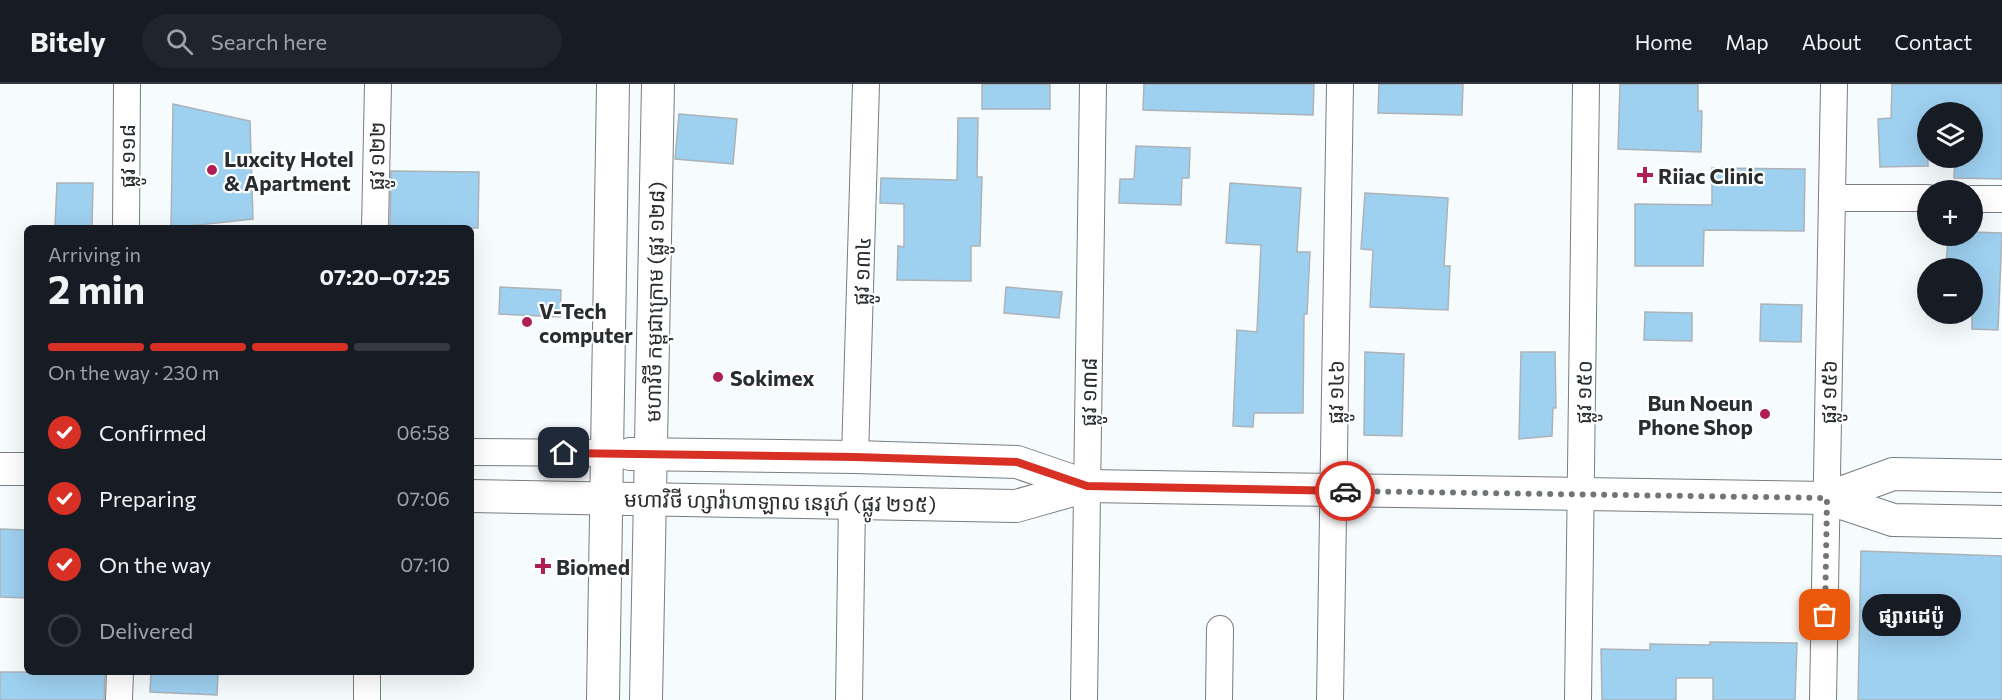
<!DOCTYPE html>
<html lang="en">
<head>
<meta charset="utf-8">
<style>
  body { margin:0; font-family:Commissioner,"Noto Sans Khmer",sans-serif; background:#20242c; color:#f1f3f6; height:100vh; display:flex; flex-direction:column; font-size:22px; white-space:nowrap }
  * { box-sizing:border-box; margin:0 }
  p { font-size:20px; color:#9ea1a6 }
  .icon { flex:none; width:33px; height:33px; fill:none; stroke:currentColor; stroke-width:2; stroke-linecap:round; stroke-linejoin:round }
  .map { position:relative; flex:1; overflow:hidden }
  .panel { position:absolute; left:24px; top:141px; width:450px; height:450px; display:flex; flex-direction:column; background:#171b24; border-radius:9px; box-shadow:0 6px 24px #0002 }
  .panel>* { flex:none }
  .buttons { position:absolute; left:1917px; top:18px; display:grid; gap:12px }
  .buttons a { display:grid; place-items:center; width:66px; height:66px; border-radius:50%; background:#171b24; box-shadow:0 6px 24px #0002; font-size:30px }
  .pin { position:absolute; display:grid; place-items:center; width:51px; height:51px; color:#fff; margin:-26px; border-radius:12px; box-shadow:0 3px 9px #0006 }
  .courier { position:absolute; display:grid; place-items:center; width:60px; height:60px; margin:-30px; border:4px solid #d93025; border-radius:50%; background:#fff; color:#222; box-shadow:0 2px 8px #0007 }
  .bubble { position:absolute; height:42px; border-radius:21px; background:#171b24; box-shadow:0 6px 24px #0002; font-size:20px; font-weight:700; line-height:42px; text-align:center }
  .overview em { font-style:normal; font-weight:700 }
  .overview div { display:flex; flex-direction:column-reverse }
  .overview { display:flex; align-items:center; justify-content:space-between; height:102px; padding:0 24px }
  h1 { font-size:39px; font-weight:700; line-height:45px }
  .bar { display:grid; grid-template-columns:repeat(4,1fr); gap:9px 6px; align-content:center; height:72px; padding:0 24px }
  .bar i { height:8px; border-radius:4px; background:#363941 }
  .bar .on { background:#d93025 }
  .bar p { grid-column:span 4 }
  ol { padding:0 24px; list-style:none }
  li { display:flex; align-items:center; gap:18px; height:66px }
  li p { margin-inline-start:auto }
  li .icon { padding:6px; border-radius:50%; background:#d93025; color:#fff; stroke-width:4 }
  li:last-child { color:#9ea1a6 }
  li i { width:33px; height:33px; border:3px solid #363941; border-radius:50% }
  header { display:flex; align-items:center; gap:36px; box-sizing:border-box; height:84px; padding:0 30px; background:#171b24; border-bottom:2px solid #363941 }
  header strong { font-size:28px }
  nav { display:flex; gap:33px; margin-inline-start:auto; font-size:21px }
  .search { width:420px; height:54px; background:#20242c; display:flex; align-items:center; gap:15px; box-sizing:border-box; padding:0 21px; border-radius:33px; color:#9ea1a6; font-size:22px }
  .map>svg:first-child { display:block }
</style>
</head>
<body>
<header>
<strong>Bitely</strong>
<div class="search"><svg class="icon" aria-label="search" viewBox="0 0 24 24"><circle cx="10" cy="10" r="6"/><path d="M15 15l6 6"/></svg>Search here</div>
<nav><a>Home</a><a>Map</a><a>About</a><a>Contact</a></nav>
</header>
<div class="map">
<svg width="2002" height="616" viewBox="0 0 2002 616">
  <rect width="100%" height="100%" fill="#f6fbfe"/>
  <g fill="#9ed0f0" stroke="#acb3b8" stroke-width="1.5">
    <rect x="982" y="0" width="68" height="25"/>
    <path d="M 1144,0 L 1314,0 L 1313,31 L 1143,26 Z"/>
    <path d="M 1379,0 L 1463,0 L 1462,31 L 1378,29 Z"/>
    <path d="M 1620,0 L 1698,0 L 1698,27 L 1702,27 L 1701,68 L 1618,65 Z"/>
    <path d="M 1892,0 L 2002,0 L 2002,95 L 1954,94 L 1955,74 L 1972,74 L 1972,28 L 1928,28 L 1928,82 L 1880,83 L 1878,35 L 1891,34 Z"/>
    <path d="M 173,20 L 250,37 L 253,135 L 171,144 Z"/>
    <path d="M 679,30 L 737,35 L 733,80 L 675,75 Z"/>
    <path d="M 958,34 L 978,34 L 977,93 L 982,93 L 980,162 L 971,162 L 971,197 L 897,196 L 898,162 L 904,163 L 904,120 L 880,119 L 881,94 L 957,96 Z"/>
    <path d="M 1136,62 L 1190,64 L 1189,94 L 1182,94 L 1181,121 L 1119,119 L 1120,95 L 1134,95 Z"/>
    <path d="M 1712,84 L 1805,85 L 1804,147 L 1704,146 L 1703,182 L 1635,182 L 1635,120 L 1712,121 Z"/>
    <path d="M 391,87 L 479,88 L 478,144 L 390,144 Z"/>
    <path d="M 57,99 L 93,99 L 92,144 L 55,144 Z"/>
    <path d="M 1230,99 L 1301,104 L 1297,168 L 1310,168 L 1307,230 L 1304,230 L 1303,329 L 1254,329 L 1253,343 L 1233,342 L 1237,246 L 1257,248 L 1261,161 L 1226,159 Z"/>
    <path d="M 1365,109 L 1448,114 L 1444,182 L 1450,182 L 1448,226 L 1370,223 L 1373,166 L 1361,165 Z"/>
    <path d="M 1972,148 L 2002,149 L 1998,246 L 1972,245 L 1972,184 L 1946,184 L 1948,152 L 1972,152 Z"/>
    <path d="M 500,203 L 561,206 L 560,233 L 499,230 Z"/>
    <path d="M 1006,203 L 1062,208 L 1059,234 L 1004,229 Z"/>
    <path d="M 1761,220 L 1802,221 L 1801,258 L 1760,257 Z"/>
    <path d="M 1645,228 L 1692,229 L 1692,257 L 1644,256 Z"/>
    <path d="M 1365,268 L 1404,270 L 1402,352 L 1364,351 Z"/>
    <path d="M 1521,268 L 1555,268 L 1556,324 L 1553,324 L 1552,352 L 1519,355 Z"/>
    <path d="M 0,445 L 27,446 L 27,514 L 0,513 Z"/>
    <path d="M 1861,467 L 2002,472 L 2002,616 L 1858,616 Z"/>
    <path d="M 1710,558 L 1797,559 L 1795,616 L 1713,616 L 1713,594 L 1676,594 L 1676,616 L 1602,616 L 1601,565 L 1650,566 L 1650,560 L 1710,561 Z"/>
    <path d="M 0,588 L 105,588 L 104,616 L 0,616 Z"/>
    <path d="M 151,588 L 218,588 L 217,611 L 150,608 Z"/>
  </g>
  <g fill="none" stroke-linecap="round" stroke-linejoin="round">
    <g stroke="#777e83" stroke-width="28">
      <g id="minor">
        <path d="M 1832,114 L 1928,114"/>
        <path d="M 1972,115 L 2002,115"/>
        <path d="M 126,144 L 127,0"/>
        <path d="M 375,144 L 378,0"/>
        <path d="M 471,368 L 608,369"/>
        <path d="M 855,373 L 866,0"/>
        <path d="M 119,616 L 120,588"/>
        <path d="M 367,616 L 367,588"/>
        <path d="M 849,616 L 852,419"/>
        <path d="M 1084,616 L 1093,0"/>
        <path d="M 1219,616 L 1220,545"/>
        <path d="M 1330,616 L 1340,0"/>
        <path d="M 1578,616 L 1586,0"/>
        <path d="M 1823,616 L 1834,0"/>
      </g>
    </g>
    <g stroke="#777e83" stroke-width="34">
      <g id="major">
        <path d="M 630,370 L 855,373 L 1017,378 L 1087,402"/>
        <path d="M 0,385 L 27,385"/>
        <path d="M 471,412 L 1016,422 L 1087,402 L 1827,414 L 1893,436 L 2002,438"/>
        <path d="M 1827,414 L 1893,390 L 2002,392"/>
        <path d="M 603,616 L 613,0"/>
        <path d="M 646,616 L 658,0"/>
      </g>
    </g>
    <use href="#minor" stroke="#fff" stroke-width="26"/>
    <use href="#major" stroke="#fff" stroke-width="32"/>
  </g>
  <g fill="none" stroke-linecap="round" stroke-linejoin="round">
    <path stroke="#717577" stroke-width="6" stroke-dasharray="0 10.8" d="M 1345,407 L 1827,414 L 1825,531"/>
    <path stroke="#d93025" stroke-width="8" d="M 564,369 L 855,373 L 1017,378 L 1087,402 L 1345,407"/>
  </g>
  <g fill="#af1f54" stroke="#fff" stroke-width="2">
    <circle cx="212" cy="86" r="6"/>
    <path d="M1642 82h6v6h6v6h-6v6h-6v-6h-6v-6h6z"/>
    <circle cx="527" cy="238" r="6"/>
    <circle cx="718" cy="293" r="6"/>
    <circle cx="1765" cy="330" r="6"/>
    <path d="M540 473h6v6h6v6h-6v6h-6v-6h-6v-6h6z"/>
  </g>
  <g text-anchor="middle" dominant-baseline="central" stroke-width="4.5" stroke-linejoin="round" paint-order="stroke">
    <g font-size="21" fill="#2a2d2f" stroke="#fff">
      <text transform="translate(126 72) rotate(-90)">ផ្លូវ ១១៨</text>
      <text transform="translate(376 72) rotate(-89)">ផ្លូវ ១២២</text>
      <text transform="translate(861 187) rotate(-88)">ផ្លូវ ១៣៤</text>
      <text transform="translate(654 218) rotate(-89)">មហាវិថី កម្ពុជាក្រោម (ផ្លូវ ១២៨)</text>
      <text transform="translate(1088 308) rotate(-89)">ផ្លូវ ១៣៨</text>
      <text transform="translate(1335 308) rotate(-89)">ផ្លូវ ១៤៦</text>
      <text transform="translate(1583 308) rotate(-89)">ផ្លូវ ១៥០</text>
      <text transform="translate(1828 308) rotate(-89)">ផ្លូវ ១៥៦</text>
      <text transform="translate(780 417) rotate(1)">មហាវិថី ហ្សាវ៉ាហាឡាល នេរុហ៍ (ផ្លូវ ២១៥)</text>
    </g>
    <g font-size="21" font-weight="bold" fill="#2a2d2f" stroke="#fff" text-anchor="start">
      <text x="224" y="74">Luxcity Hotel<tspan x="224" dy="24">&amp; Apartment</tspan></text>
      <text x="1658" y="91">Riiac Clinic</text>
      <text x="539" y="226">V-Tech<tspan x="539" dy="24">computer</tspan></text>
      <text x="730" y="293">Sokimex</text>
      <text x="1753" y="318" text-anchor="end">Bun Noeun<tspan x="1753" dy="24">Phone Shop</tspan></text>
      <text x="556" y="482">Biomed</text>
    </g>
  </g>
</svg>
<div class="buttons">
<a><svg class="icon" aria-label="layers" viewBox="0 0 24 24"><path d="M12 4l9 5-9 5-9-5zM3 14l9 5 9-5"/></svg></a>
<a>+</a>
<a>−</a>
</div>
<div class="pin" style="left:1825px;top:531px;background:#ea580c"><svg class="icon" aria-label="bag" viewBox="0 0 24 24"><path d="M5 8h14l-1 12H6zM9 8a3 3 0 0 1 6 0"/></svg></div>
<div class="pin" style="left:564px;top:369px;background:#1f2937"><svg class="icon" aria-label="home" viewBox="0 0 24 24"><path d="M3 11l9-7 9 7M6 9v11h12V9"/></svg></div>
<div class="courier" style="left:1345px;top:407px"><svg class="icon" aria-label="car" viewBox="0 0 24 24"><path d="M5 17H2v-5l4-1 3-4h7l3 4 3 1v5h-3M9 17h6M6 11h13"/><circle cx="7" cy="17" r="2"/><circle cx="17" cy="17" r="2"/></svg></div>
<div class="bubble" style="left:1862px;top:510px;width:99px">ផ្សារដេប៉ូ</div>
<section class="panel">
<div class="overview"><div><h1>2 min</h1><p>Arriving in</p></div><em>07:20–07:25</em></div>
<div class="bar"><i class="on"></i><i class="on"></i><i class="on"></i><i></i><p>On the way · 230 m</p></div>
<ol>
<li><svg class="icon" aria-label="check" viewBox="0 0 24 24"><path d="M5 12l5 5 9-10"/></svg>Confirmed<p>06:58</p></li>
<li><svg class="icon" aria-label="check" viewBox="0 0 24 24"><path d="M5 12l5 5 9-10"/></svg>Preparing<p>07:06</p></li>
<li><svg class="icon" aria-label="check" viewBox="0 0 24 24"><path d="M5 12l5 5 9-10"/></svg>On the way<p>07:10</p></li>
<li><i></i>Delivered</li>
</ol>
</section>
</div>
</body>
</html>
